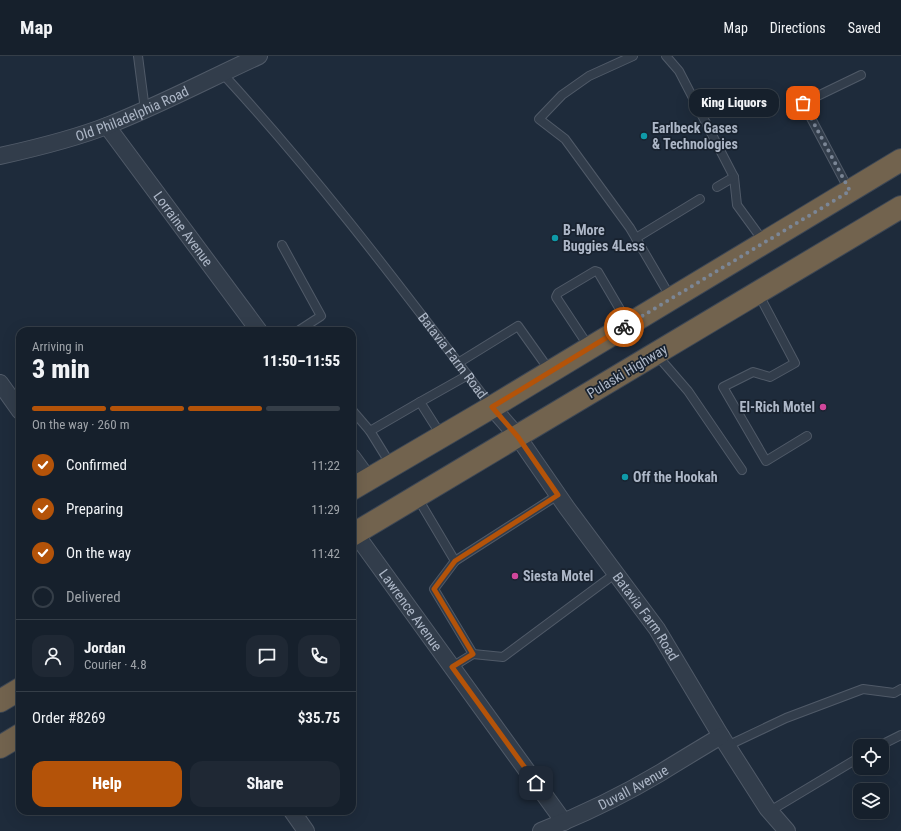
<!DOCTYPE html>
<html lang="en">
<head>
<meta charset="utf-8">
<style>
  body { margin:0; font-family:"Roboto Condensed",sans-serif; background:#1f2834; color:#f1f3f6; height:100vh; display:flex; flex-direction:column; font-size:15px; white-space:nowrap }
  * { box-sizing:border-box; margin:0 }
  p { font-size:13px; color:#9ea3a9 }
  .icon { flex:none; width:22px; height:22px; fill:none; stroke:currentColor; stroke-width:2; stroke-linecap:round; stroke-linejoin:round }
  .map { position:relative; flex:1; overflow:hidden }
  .panel { position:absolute; left:16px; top:271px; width:340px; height:488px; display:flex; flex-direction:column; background:#16202c; border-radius:12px; box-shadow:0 4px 16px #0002,0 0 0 1px #353e48 }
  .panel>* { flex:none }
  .controls { position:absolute; left:853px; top:683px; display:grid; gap:8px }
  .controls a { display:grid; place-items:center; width:36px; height:36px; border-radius:8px; background:#16202c; box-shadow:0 4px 16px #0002,0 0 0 1px #353e48; font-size:20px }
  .pin { position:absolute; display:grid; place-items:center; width:34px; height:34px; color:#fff; margin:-17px; border-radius:8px; box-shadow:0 2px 6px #0006 }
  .courier { position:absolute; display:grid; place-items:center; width:40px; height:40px; margin:-20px; border:3px solid #b45309; border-radius:50%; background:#fff; color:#222; box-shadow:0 1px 5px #0007 }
  .bubble { position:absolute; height:28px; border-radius:12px; background:#16202c; box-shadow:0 4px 16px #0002,0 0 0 1px #353e48; font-size:13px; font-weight:800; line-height:28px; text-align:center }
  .headline em { font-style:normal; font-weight:800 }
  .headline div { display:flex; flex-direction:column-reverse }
  .headline { display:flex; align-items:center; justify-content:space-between; height:68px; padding:0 16px }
  h1 { font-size:26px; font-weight:800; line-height:30px }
  .bar { display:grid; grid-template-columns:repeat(4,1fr); gap:6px 4px; align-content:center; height:48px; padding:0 16px }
  .bar i { height:5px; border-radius:3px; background:#353e48 }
  .bar .current { background:#b45309 }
  .bar p { grid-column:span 4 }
  .line { display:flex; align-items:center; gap:10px; padding:0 16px; border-top:1px solid #353e48 }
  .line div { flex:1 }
  .round { display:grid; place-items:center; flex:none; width:42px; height:42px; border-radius:12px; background:#1f2834 }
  ol { padding:0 16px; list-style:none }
  li { display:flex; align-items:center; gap:12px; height:44px }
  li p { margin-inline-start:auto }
  li .icon { padding:4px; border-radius:50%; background:#b45309; color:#fff; stroke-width:4 }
  li:last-child { color:#9ea3a9 }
  li i { width:22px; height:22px; border:2px solid #353e48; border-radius:50% }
  .button { display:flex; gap:8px; margin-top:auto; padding:8px 16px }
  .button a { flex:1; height:46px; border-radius:12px; background:#b45309; color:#fff; font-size:16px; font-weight:800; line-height:46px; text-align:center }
  .button a+a { background:#1f2834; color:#f1f3f6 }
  header { display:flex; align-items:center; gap:24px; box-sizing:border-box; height:56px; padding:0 20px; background:#16202c; border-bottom:1px solid #353e48 }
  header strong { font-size:19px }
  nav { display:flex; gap:22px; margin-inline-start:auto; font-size:14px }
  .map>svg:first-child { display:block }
</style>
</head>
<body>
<header>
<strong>Map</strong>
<nav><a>Map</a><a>Directions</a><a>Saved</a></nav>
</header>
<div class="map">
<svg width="901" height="775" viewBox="0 0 901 775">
  <rect width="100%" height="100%" fill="#1e2b3b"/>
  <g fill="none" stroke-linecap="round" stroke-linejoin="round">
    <g stroke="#505a68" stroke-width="10">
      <g id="lane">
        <path d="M 138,0 L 145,54"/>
        <path d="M 633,0 L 589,20 L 562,39 L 539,63 L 565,83 L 630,172 L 671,242"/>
        <path d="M 666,0 L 679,15 L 734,121 L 737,149 L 764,186"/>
        <path id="s1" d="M 222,17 C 319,122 405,237 492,351"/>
        <path d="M 717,131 L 734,121"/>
        <path d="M 849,134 L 803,47 L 861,19"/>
        <path d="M 636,182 L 700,143"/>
        <path d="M 282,189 L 321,260 L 298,275"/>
        <path d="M 758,237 L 795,307 L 770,321 L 753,316 L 723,331 L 766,405 L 807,380"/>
        <path d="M 589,291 L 556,241 L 558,237 L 595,215 L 598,216 L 628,267"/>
        <path d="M 656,298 L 688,335 L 742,414"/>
        <path d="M 458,307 L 518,270 L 550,315"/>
        <path d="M 420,346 L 468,319"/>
        <path d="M 352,354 L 370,375"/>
        <path d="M 391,409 L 370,375 L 420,346 L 441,379"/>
        <path d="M 417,441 L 455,505 L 558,439"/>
        <path d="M 473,598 L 503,601 L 616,517"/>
        <path d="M 452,611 L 473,598 L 434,533 L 455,505"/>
        <path d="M 727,690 L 786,662 L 863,633 L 894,637 L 901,633"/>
        <path d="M 879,690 L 901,679"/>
        <path d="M 770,755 L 860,701"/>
      </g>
    </g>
    <g stroke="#505a68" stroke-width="18">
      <g id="street">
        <path id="s2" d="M 107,70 L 259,275"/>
        <path id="s3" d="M 0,100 C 36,92 74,83 109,69 C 160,49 209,23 259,0"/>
        <path d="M 0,327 L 20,355"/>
        <path id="s4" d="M 492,351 L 518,381 L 567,452 L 657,573 L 721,680 L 767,752 L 787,775"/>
        <path d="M 352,401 L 368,423"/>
        <path id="s5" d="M 355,477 L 564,766"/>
        <path d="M 292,755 L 306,775"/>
        <path id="s6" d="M 541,775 C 582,759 623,739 660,717 C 681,704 701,692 721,680"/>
      </g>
    </g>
    <g stroke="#3d4755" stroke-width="24">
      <g id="highway">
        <path d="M 352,433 L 492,351 L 901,104"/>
        <path d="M 352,479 L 901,151"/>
        <path d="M 0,645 L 20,633"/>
        <path d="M 0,691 L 20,679"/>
      </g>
    </g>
    <use href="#lane" stroke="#323d4b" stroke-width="8"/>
    <use href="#street" stroke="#323d4b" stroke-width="16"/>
    <use href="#highway" stroke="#72634e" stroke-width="22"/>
  </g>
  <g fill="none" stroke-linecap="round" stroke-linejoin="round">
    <path stroke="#7b8696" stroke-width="4" stroke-dasharray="0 7.2" d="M 624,271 L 850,135 L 803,47"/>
    <path stroke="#b45309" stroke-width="5" d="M 536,727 L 452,611 L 473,598 L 434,533 L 455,505 L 558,439 L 518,381 L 492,351 L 624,271"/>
  </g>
  <g fill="#0f9aa8" stroke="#18222f" stroke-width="1.5">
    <circle cx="644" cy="80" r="4"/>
    <circle cx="555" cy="182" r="4"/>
    <circle cx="625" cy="421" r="4"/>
  </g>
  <g fill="#d1479c" stroke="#18222f" stroke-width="1.5">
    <circle cx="823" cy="351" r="4"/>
    <circle cx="515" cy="520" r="4"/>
  </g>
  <g text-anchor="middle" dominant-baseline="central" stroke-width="3.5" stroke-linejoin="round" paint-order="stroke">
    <g font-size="14" fill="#adb7c7" stroke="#18222f">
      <text stroke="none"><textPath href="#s3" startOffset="139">Old Philadelphia Road</textPath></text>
      <text stroke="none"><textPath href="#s2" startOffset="128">Lorraine Avenue</textPath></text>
      <text stroke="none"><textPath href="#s1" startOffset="365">Batavia Farm Road</textPath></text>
      <text transform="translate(627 315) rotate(-31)">Pulaski Highway</text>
      <text stroke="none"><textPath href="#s5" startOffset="95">Lawrence Avenue</textPath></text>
      <text stroke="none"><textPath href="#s4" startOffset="260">Batavia Farm Road</textPath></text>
      <text stroke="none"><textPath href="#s6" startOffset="102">Duvall Avenue</textPath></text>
    </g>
    <g font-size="14" font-weight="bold" fill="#adb7c7" stroke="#18222f" text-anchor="start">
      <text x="652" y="72">Earlbeck Gases<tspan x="652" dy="16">&amp; Technologies</tspan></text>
      <text x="563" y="174">B-More<tspan x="563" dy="16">Buggies 4Less</tspan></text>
      <text x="815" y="351" text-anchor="end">El-Rich Motel</text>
      <text x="633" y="421">Off the Hookah</text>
      <text x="523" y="520">Siesta Motel</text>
    </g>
  </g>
</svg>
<div class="controls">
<a><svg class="icon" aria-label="locate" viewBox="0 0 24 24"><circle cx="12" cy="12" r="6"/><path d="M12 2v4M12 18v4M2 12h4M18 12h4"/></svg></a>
<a><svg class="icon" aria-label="layers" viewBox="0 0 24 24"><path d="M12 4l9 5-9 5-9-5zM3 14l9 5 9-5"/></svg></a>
</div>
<div class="pin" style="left:803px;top:47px;background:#ea580c"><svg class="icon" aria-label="bag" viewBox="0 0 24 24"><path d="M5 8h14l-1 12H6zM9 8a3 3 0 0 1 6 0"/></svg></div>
<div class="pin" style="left:536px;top:727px;background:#1f2937"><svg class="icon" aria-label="home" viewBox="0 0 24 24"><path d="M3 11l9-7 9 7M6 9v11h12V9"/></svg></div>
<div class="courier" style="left:624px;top:271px"><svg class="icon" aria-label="bike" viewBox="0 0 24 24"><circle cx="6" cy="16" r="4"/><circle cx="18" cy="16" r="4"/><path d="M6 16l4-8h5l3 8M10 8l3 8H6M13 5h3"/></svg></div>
<div class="bubble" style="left:689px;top:33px;width:90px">King Liquors</div>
<section class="panel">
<div class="headline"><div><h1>3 min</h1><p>Arriving in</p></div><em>11:50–11:55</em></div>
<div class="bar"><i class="current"></i><i class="current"></i><i class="current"></i><i></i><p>On the way · 260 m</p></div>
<ol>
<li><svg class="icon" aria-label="check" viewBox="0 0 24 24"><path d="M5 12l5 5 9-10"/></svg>Confirmed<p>11:22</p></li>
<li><svg class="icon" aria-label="check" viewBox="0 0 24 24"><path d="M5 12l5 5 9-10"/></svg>Preparing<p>11:29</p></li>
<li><svg class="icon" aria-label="check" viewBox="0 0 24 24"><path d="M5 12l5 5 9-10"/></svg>On the way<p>11:42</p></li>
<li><i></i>Delivered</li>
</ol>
<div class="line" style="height:72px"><a class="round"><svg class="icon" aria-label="person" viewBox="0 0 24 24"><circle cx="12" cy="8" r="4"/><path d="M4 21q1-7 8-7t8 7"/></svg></a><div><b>Jordan</b><p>Courier · 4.8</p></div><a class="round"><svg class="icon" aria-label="chat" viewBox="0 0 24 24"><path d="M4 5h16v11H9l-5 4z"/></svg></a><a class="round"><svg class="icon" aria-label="phone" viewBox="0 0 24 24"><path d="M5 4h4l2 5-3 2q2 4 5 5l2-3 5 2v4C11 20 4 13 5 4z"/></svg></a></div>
<div class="line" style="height:52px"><div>Order #8269</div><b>$35.75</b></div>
<div class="button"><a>Help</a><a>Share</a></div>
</section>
</div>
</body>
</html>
